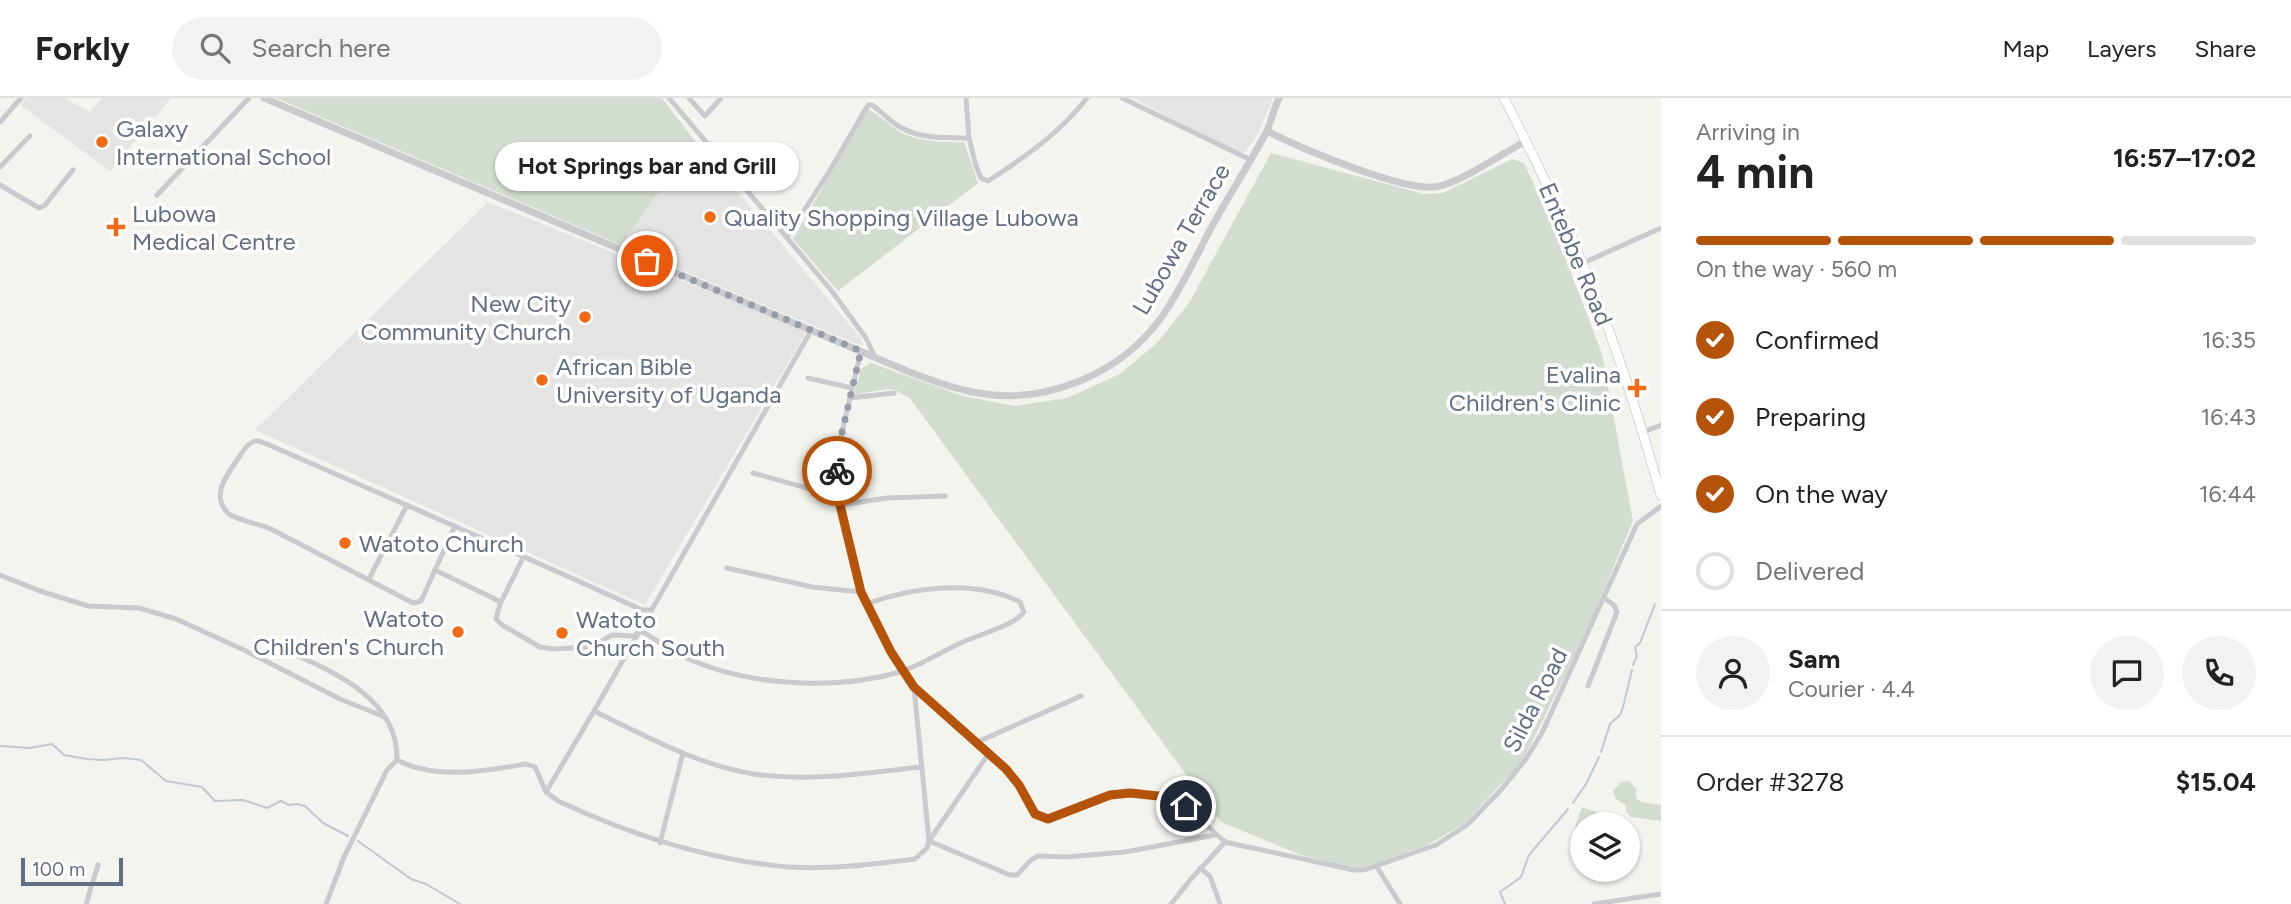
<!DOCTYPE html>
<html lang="en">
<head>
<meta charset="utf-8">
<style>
  body { margin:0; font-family:Figtree,sans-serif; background:#f2f2f2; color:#222; height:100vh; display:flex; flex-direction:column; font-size:26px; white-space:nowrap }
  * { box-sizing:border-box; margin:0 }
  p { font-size:23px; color:#767676 }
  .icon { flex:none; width:38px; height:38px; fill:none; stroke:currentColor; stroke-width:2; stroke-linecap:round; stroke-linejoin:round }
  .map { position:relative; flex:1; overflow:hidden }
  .sheet { display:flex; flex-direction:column; background:#fff; width:630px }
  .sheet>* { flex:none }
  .buttons { position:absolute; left:1570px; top:714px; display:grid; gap:14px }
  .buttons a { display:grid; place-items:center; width:70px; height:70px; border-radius:50%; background:#fff; box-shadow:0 2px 5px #0004; font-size:35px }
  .scale { position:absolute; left:21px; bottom:18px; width:102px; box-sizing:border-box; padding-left:7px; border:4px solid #616e83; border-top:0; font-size:19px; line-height:24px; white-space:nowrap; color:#616e83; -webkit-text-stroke:5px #fff; paint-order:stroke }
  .pin { position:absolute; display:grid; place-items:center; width:60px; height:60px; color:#fff; margin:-30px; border:4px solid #fff; border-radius:50%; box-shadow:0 2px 7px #0007 }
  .courier { position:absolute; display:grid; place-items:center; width:70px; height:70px; margin:-35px; border:5px solid #b45309; border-radius:50%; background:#fff; color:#222; box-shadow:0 2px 9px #0007 }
  .bubble { position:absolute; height:49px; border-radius:24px; background:#fff; box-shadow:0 2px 5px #0004; font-size:23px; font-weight:700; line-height:49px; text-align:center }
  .head em { font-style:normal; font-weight:700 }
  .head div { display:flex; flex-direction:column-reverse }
  .head { display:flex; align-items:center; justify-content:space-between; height:119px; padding:0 35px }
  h1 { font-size:46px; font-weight:700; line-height:52px }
  .bar { display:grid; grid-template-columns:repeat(4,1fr); gap:10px 7px; align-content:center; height:84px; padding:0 35px }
  .bar i { height:9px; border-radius:5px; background:#e0e0e0 }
  .bar .selected { background:#b45309 }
  .bar p { grid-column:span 4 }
  .line { display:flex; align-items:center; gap:18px; padding:0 35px; border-top:2px solid #e0e0e0 }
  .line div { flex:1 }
  .round { display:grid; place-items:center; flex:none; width:74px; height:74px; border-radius:37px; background:#f2f2f2 }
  ol { padding:0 35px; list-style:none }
  li { display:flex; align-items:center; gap:21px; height:77px }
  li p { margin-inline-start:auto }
  li .icon { padding:7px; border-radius:50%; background:#b45309; color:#fff; stroke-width:4 }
  li:last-child { color:#767676 }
  li i { width:38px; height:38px; border:4px solid #e0e0e0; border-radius:50% }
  header { display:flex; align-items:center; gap:42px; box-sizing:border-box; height:98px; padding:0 35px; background:#fff; border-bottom:2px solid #e0e0e0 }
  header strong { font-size:33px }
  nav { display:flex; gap:38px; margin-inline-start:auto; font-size:24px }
  .search { width:490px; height:63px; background:#f2f2f2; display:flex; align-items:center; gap:18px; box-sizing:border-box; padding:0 24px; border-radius:38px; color:#767676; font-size:26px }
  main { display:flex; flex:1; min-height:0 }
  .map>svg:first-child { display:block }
</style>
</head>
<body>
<header>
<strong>Forkly</strong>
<div class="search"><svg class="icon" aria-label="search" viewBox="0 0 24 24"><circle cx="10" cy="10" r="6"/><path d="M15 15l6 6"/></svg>Search here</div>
<nav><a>Map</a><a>Layers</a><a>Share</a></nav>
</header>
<main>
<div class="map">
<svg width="1661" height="806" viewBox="0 0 1661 806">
  <rect width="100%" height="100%" fill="#f4f4ef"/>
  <g fill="#e4e5e3">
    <path d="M 26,0 L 64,0 L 90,14 L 102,0 L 171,0 L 110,73 L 20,7 Z"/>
    <path d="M 1132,0 L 1273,0 L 1257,38 L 1244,55 L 1234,53 Z"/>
    <path d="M 695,43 L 860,239 L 863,247 L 859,247 L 621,147 Z"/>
    <path d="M 488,104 L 807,233 L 645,507 L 255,332 Z"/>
  </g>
  <g fill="#d3dcd0">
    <path d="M 276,0 L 662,0 L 695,43 L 621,147 Z"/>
    <path d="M 868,11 C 879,17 887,25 897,32 C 913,43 945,45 964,44 L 978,85 L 838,193 L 793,141 Z"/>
    <path d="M 1271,55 L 1424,96 L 1443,95 L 1512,61 L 1524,65 L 1554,130 L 1602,256 L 1633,423 L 1583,541 L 1522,664 L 1464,726 L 1427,747 L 1359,772 L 1301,757 L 1221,724 L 909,299 C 903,298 900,294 894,292 C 889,289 862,296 854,297 L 861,271 L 871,265 L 963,298 L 1015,308 L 1067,300 L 1120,276 L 1158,244 L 1189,205 Z"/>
    <path d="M 1629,683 L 1636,691 L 1636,700 L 1641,704 L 1661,707 L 1661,723 L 1631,719 L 1626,714 L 1626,707 L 1616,701 L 1613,693 L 1621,684 Z"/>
    <path d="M 1582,709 L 1624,724 L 1623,726 L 1582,726 L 1582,735 L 1574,732 Z"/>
  </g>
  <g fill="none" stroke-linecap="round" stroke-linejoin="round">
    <g stroke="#c1c9d0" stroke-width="2">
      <path d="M 1633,567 L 1637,558 L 1635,549 L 1640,545 L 1655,506"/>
      <path d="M 0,648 L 30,650 L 52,646 L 64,657 L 87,661 L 104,662 L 123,660 L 141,662 L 166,683 L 202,689 L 215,703 L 243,702 L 267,710 L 281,703 L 289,707 L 297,706 L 305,708 L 323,725 L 348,738"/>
      <path d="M 1601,654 L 1610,626 L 1620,617 L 1623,609 L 1632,572"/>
      <path d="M 1573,705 L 1586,686 L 1599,659"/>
      <path d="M 358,743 L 411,781 L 426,786 L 460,806"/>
      <path d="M 1505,806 L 1500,794 L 1521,779 L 1529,757 L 1568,711"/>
    </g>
    <g stroke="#b8bbbf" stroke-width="10">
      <path id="primary" d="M 1504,0 C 1540,70 1574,140 1602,214 C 1625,274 1643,335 1661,397"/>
    </g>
    <g stroke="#c8cace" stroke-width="5">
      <path d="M 669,0 L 831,192 L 866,240 L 875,259"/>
      <path d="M 689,0 L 705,18 L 721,0"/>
      <path d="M 966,0 L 969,40 L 976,68 L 981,80 L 988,83 C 1025,59 1060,35 1087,0"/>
      <path d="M 1122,0 L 1249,61"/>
      <path d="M 0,24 L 21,0"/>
      <path d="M 0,69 L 30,38"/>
      <path d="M 0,87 L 39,110 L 45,107 L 73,72"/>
      <path d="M 157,97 L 249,0"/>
      <path d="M 787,139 L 829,74 L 868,7 L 872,7 C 882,14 889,22 898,28 C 919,41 945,40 969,40"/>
      <path d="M 1583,165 L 1661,130"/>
      <path d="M 861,253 L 839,347 L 837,376 L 840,407 L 861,494 L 881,534 L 914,589 L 1006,672 C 1016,683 1033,717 1044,721 L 1110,697 L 1136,694 L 1177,700 L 1225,744 L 1354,772 L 1364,772 L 1436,747 L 1467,727 L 1500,693 L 1526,661 L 1542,635 L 1637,426 L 1661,408"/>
      <path d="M 808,280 L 852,290"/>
      <path d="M 850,300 L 894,295"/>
      <path d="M 1643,334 L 1661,327"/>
      <path d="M 753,375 L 839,399"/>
      <path d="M 840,407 L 887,400 L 945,398"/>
      <path d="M 455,428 L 421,503 L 413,505 L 271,431 C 262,427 235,421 229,416 C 210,399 226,378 237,362 C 241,357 245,348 251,345 C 257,341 261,344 267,346 C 392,401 518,455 642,512 L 651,512"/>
      <path d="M 727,470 L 813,489 L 861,494"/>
      <path d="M 435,472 L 499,503 L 500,506 L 496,521 L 502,527 L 540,549 L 553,551 L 591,549 L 612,537 L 634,538 L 640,532 C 653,540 667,550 681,557 C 742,588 835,593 900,574 C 922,567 942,553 963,544 C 980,536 1014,528 1024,514 L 1020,504 C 975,481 912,489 866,506"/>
      <path d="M 0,477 L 40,493 L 88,508 L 139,510 L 176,521 L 244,552 L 340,601 L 385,619"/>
      <path d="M 369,481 L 407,407"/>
      <path d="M 500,506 L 524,458"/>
      <path d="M 261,542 C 314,566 399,592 397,662"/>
      <path d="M 1588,588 L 1617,514 L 1614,507 L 1604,500"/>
      <path d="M 594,613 C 646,638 697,667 754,676 C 809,684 866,675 921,669"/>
      <path d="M 975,645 L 1081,598"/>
      <path d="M 989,655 L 929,743 L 1010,777 L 1017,777 L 1031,762 L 1038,758 L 1067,759 L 1125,754 L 1215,737"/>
      <path d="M 546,694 L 594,613 L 812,231"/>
      <path d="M 660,745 L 683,655"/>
      <path d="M 1377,769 L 1400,806"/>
      <path d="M 1200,770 L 1210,778 L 1220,806"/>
      <path d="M 86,806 L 98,767"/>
      <path d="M 326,806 L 344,759 L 387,672 L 397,662 C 435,682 486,673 526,666 L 535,669 L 546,694 L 558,703 C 631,737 707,762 788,769 C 828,772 875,766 915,761 L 927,750 L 929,743 L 914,589"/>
      <path d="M 1171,806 L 1191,781 L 1225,744"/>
      <path d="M 1594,806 L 1661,796"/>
    </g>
    <g stroke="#c8cace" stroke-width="7">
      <path d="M 264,0 L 907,273 C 930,282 954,291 978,295 C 1046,307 1120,276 1161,220 C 1180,193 1195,161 1210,132 C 1228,99 1248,68 1266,35 C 1271,24 1274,11 1279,0"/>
      <path d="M 1267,33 C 1298,49 1409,97 1440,88 C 1464,82 1503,55 1526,43"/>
    </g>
    <use href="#primary" stroke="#fff" stroke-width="9"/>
  </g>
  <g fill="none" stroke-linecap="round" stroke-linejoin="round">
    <path stroke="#949da9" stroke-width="7" stroke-dasharray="0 12.6" d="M 647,163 L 861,253 L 839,347 L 837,373"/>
    <path stroke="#b45309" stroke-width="9" d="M 837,373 L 840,407 L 861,494 L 891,554 L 914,589 L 1006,671 L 1019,687 L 1035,716 L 1048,721 L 1110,697 L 1130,695 L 1177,700 L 1186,708"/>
  </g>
  <g fill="#f06b14" stroke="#fff" stroke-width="2.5">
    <circle cx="102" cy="44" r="7"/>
    <circle cx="710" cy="119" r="7"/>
    <path d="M112.5 118.5h7v7h7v7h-7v7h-7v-7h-7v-7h7z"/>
    <circle cx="585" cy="219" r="7"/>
    <circle cx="542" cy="282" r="7"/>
    <path d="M1633.5 279.5h7v7h7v7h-7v7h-7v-7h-7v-7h7z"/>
    <circle cx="345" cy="445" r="7"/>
    <circle cx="458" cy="534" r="7"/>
    <circle cx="562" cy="535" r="7"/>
  </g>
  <g text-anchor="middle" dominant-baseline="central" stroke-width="7" stroke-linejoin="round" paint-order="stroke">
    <g font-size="24" fill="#616e83" stroke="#fff" text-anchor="start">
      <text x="116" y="30">Galaxy<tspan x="116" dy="28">International School</tspan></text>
      <text x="132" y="115">Lubowa<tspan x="132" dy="28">Medical Centre</tspan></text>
      <text x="724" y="119">Quality Shopping Village Lubowa</text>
      <text x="571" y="205" text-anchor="end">New City<tspan x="571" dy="28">Community Church</tspan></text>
      <text x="556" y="268">African Bible<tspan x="556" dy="28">University of Uganda</tspan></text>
      <text x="1621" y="276" text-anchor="end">Evalina<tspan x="1621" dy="28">Children's Clinic</tspan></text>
      <text x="359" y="445">Watoto Church</text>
      <text x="444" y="520" text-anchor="end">Watoto<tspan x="444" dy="28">Children's Church</tspan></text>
      <text x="576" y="521">Watoto<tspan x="576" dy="28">Church South</tspan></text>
    </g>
    <g font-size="24" fill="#616e83" stroke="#fff">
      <text transform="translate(1181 141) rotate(-60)">Lubowa Terrace</text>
      <text transform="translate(1576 156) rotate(67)">Entebbe Road</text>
      <text transform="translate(1535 602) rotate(-63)">Silda Road</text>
    </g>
  </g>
</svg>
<div class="buttons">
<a><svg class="icon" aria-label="layers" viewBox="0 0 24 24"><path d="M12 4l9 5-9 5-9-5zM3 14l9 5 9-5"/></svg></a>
</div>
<div class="scale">100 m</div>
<div class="pin" style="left:647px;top:163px;background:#ea580c"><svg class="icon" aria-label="bag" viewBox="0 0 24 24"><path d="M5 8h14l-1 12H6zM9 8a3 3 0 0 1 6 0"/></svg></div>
<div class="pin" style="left:1186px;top:708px;background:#1f2937"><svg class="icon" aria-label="home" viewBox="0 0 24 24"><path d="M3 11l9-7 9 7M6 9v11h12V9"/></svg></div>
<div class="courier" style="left:837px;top:373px"><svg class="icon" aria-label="bike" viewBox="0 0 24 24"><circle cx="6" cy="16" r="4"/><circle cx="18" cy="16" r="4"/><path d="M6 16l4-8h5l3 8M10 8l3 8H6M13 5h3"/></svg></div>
<div class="bubble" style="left:495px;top:44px;width:304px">Hot Springs bar and Grill</div>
</div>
<section class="sheet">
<div class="head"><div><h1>4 min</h1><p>Arriving in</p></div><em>16:57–17:02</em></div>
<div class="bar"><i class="selected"></i><i class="selected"></i><i class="selected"></i><i></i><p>On the way · 560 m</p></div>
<ol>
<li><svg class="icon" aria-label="check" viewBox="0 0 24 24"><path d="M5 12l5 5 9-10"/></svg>Confirmed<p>16:35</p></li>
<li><svg class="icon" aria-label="check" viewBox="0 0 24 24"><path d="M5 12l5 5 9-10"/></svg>Preparing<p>16:43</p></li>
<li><svg class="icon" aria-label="check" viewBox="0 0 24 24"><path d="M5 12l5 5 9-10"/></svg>On the way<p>16:44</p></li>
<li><i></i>Delivered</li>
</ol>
<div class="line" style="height:126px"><a class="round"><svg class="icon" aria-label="person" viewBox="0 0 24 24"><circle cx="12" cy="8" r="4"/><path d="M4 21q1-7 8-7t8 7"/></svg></a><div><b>Sam</b><p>Courier · 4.4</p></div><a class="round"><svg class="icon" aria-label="chat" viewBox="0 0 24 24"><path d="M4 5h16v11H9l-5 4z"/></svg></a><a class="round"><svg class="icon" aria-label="phone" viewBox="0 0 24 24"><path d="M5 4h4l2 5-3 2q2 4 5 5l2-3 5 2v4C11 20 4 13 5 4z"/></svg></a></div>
<div class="line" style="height:91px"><div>Order #3278</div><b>$15.04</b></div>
</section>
</main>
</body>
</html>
